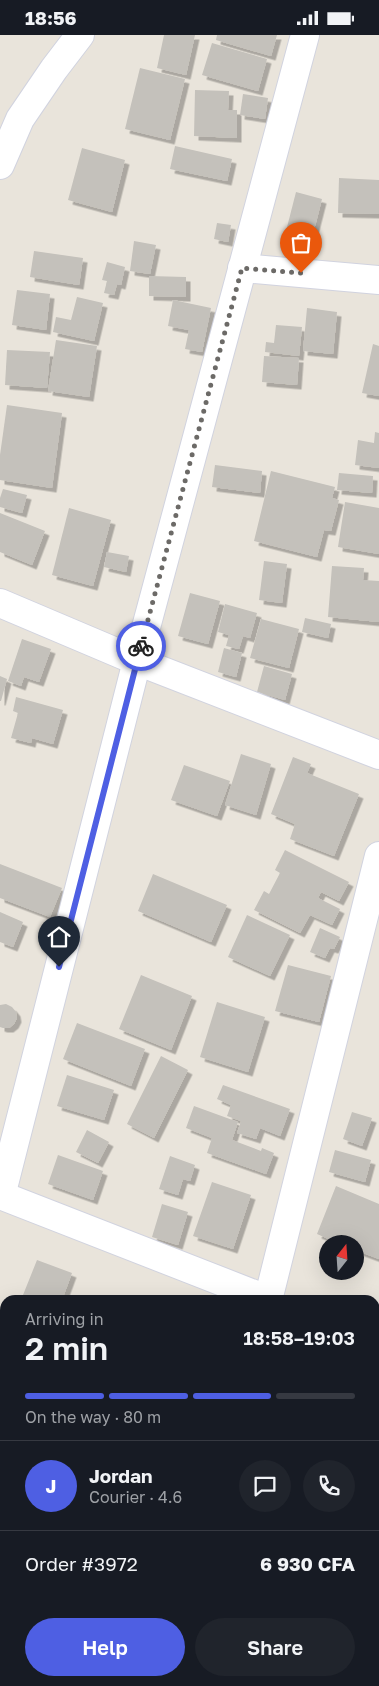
<!DOCTYPE html>
<html lang="en">
<head>
<meta charset="utf-8">
<style>
  body { margin:0; font-family:"Golos Text",sans-serif; background:#20242c; color:#f1f3f6; height:100vh; display:flex; flex-direction:column; font-size:19px; white-space:nowrap }
  * { box-sizing:border-box; margin:0 }
  p { font-size:16px; color:#9ea1a6 }
  .icon { flex:none; width:28px; height:28px; fill:none; stroke:currentColor; stroke-width:2; stroke-linecap:round; stroke-linejoin:round }
  .map { position:relative; flex:1; overflow:hidden }
  .sheet { position:absolute; left:0px; top:1260px; width:380px; height:391px; display:flex; flex-direction:column; background:#171b24; border-radius:15px 15px 0 0; box-shadow:0 5px 20px #0002 }
  .sheet>* { flex:none }
  .needle { width:32px; rotate:17deg }
  .fabs { position:absolute; left:319px; top:1200px; display:grid; gap:10px }
  .fabs a { display:grid; place-items:center; width:45px; height:45px; border-radius:50%; background:#171b24; box-shadow:0 5px 20px #0002; font-size:25px }
  .pin { position:absolute; display:grid; place-items:center; width:42px; height:42px; color:#fff; margin:-51px -21px; border-radius:50% 50% 50% 0; rotate:-45deg; box-shadow:0 0 5px #0007 }
  .pin .icon { rotate:45deg }
  .courier { position:absolute; display:grid; place-items:center; width:50px; height:50px; margin:-25px; border:4px solid #4e5fe3; border-radius:50%; background:#fff; color:#222; box-shadow:0 1px 6px #0007 }
  .overview em { font-style:normal; font-weight:600 }
  .overview div { display:flex; flex-direction:column-reverse }
  .overview { display:flex; align-items:center; justify-content:space-between; height:85px; padding:0 25px }
  h1 { font-size:32px; font-weight:600; line-height:38px }
  .bar { display:grid; grid-template-columns:repeat(4,1fr); gap:8px 5px; align-content:center; height:60px; padding:0 25px }
  .bar i { height:6px; border-radius:4px; background:#363941 }
  .bar .active { background:#4e5fe3 }
  .bar p { grid-column:span 4 }
  .line { display:flex; align-items:center; gap:12px; padding:0 25px; border-top:1px solid #363941 }
  .line div { flex:1 }
  .round { display:grid; place-items:center; flex:none; width:52px; height:52px; border-radius:26px; background:#20242c }
  .primary-button { display:flex; gap:10px; margin-top:auto; padding:10px 25px }
  .primary-button a { flex:1; height:58px; border-radius:30px; background:#4e5fe3; color:#fff; font-size:20px; font-weight:600; line-height:58px; text-align:center }
  .primary-button a+a { background:#20242c; color:#f1f3f6 }
  .status { display:flex; justify-content:space-between; align-items:center; height:35px; padding:0 25px; background:#171b24; direction:ltr }
  .status svg { height:14px; fill:currentColor }
  .map>svg:first-child { display:block }
</style>
</head>
<body>
<div class="status"><b>18:56</b><svg viewBox="0 0 49 12"><path d="M0 12V9h3v3zM5 12V6h3v6zM10 12V3h3v9zM15 12V0h3v12zM26 1h20v11H26zM47 4h2v5h-2z"/></svg></div>
<div class="map">
<svg width="379" height="1651" viewBox="0 0 379 1651">
  <defs>
    <filter id="shadow"><feDropShadow dx="4.5" dy="4.5" stdDeviation="0" flood-color="#0004"/></filter>
  </defs>
  <rect width="100%" height="100%" fill="#e9e4db"/>
  <g fill="#c4c1bb" filter="url(#shadow)">
    <path d="M 164,0 L 195,0 L 186,40 L 157,33 Z"/>
    <path d="M 217,0 L 277,0 L 271,21 L 216,5 Z"/>
    <path d="M 212,8 L 267,24 L 258,56 L 202,40 Z"/>
    <path d="M 140,33 L 185,44 L 170,105 L 125,94 Z"/>
    <path d="M 195,55 L 229,56 L 228,75 L 237,75 L 237,103 L 194,101 Z"/>
    <path d="M 243,59 L 268,63 L 265,84 L 240,80 Z"/>
    <path d="M 175,111 L 232,124 L 227,146 L 170,134 Z"/>
    <path d="M 82,113 L 125,125 L 112,177 L 68,165 Z"/>
    <path d="M 339,143 L 379,145 L 379,179 L 338,178 Z"/>
    <path d="M 296,157 L 322,164 L 311,207 L 285,200 Z"/>
    <path d="M 217,188 L 231,190 L 228,207 L 214,204 Z"/>
    <path d="M 134,206 L 156,210 L 150,239 L 130,236 Z"/>
    <path d="M 34,216 L 83,223 L 79,250 L 30,242 Z"/>
    <path d="M 107,227 L 125,232 L 121,250 L 117,249 L 114,260 L 104,258 L 107,246 L 102,245 Z"/>
    <path d="M 149,241 L 186,242 L 186,262 L 149,261 Z"/>
    <path d="M 17,255 L 50,259 L 46,295 L 12,290 Z"/>
    <path d="M 77,262 L 103,268 L 94,306 L 53,297 L 56,282 L 71,285 Z"/>
    <path d="M 173,265 L 211,273 L 202,317 L 185,314 L 189,295 L 168,291 Z"/>
    <path d="M 307,273 L 337,277 L 333,319 L 303,316 Z"/>
    <path d="M 276,290 L 302,292 L 299,321 L 265,317 L 266,307 L 274,308 Z"/>
    <path d="M 56,305 L 97,311 L 89,362 L 48,356 Z"/>
    <path d="M 373,309 L 379,311 L 379,361 L 362,358 Z"/>
    <path d="M 7,315 L 50,317 L 47,353 L 5,350 Z"/>
    <path d="M 264,321 L 299,323 L 297,350 L 262,347 Z"/>
    <path d="M 7,370 L 62,378 L 52,453 L 0,445 L 0,420 Z"/>
    <path d="M 375,397 L 379,398 L 379,433 L 355,430 L 358,405 L 374,408 Z"/>
    <path d="M 215,430 L 262,436 L 260,458 L 212,452 Z"/>
    <path d="M 271,436 L 335,452 L 332,463 L 339,465 L 331,496 L 324,495 L 317,522 L 254,506 Z"/>
    <path d="M 339,438 L 373,441 L 372,458 L 337,455 Z"/>
    <path d="M 3,454 L 27,460 L 22,478 L 0,472 L 0,463 Z"/>
    <path d="M 345,467 L 379,473 L 379,519 L 338,512 Z"/>
    <path d="M 69,473 L 111,485 L 93,551 L 52,540 Z"/>
    <path d="M 0,478 L 45,496 L 32,530 L 0,517 Z"/>
    <path d="M 107,517 L 129,521 L 126,537 L 104,532 Z"/>
    <path d="M 264,526 L 287,529 L 282,568 L 259,565 Z"/>
    <path d="M 332,531 L 364,533 L 363,545 L 379,546 L 379,587 L 328,582 Z"/>
    <path d="M 190,558 L 220,566 L 208,609 L 178,601 Z"/>
    <path d="M 225,569 L 257,578 L 250,603 L 243,601 L 239,614 L 226,611 L 229,600 L 218,597 Z"/>
    <path d="M 305,583 L 331,589 L 328,603 L 302,597 Z"/>
    <path d="M 261,584 L 299,594 L 289,633 L 250,623 Z"/>
    <path d="M 22,604 L 51,614 L 39,647 L 24,642 L 21,651 L 8,646 Z"/>
    <path d="M 224,613 L 242,618 L 236,642 L 218,637 Z"/>
    <path d="M 264,631 L 292,639 L 285,665 L 257,657 Z"/>
    <path d="M 0,641 L 7,644 L 1,666 L 0,666 Z"/>
    <path d="M 16,662 L 63,675 L 53,709 L 32,703 L 31,708 L 11,703 L 18,678 L 13,676 Z"/>
    <path d="M 241,719 L 271,729 L 256,780 L 225,770 Z"/>
    <path d="M 293,722 L 311,729 L 307,738 L 359,759 L 334,821 L 290,804 L 295,789 L 271,779 Z"/>
    <path d="M 184,730 L 230,746 L 217,781 L 171,765 Z"/>
    <path d="M 285,815 L 349,847 L 339,866 L 321,857 L 318,863 L 340,874 L 332,890 L 310,880 L 300,898 L 254,875 L 264,856 L 269,859 L 280,838 L 275,835 Z"/>
    <path d="M 0,829 L 62,853 L 50,882 L 0,863 Z"/>
    <path d="M 153,839 L 227,870 L 211,907 L 138,876 Z"/>
    <path d="M 0,877 L 23,887 L 13,912 L 0,907 Z"/>
    <path d="M 247,880 L 290,900 L 270,941 L 228,922 Z"/>
    <path d="M 320,893 L 340,902 L 334,914 L 330,913 L 325,923 L 310,917 Z"/>
    <path d="M 288,930 L 331,941 L 319,987 L 275,976 Z"/>
    <path d="M 141,940 L 192,961 L 171,1015 L 119,994 Z"/>
    <path d="M 217,967 L 265,982 L 248,1037 L 200,1022 Z"/>
    <path d="M 6,969 L 12,972 L 16,977 L 17,983 L 14,989 L 9,993 L 3,993 L 0,992 L 0,970 Z"/>
    <path d="M 77,988 L 145,1014 L 131,1051 L 63,1024 Z"/>
    <path d="M 161,1021 L 188,1035 L 154,1103 L 127,1089 Z"/>
    <path d="M 67,1040 L 114,1055 L 104,1085 L 57,1071 Z"/>
    <path d="M 223,1050 L 290,1074 L 280,1101 L 260,1093 L 256,1104 L 237,1098 L 241,1086 L 227,1081 L 231,1070 L 217,1064 Z"/>
    <path d="M 194,1071 L 238,1087 L 232,1105 L 261,1116 L 262,1113 L 274,1118 L 266,1139 L 207,1118 L 212,1103 L 186,1093 Z"/>
    <path d="M 352,1077 L 372,1083 L 362,1111 L 343,1104 Z"/>
    <path d="M 87,1095 L 109,1107 L 98,1128 L 76,1117 Z"/>
    <path d="M 335,1115 L 371,1125 L 365,1147 L 329,1137 Z"/>
    <path d="M 58,1120 L 103,1136 L 93,1165 L 48,1149 Z"/>
    <path d="M 170,1121 L 195,1130 L 190,1146 L 183,1144 L 178,1160 L 159,1154 Z"/>
    <path d="M 212,1147 L 251,1160 L 233,1214 L 193,1201 Z"/>
    <path d="M 336,1151 L 379,1169 L 379,1224 L 355,1215 L 355,1209 L 340,1209 L 317,1199 Z"/>
    <path d="M 162,1169 L 188,1177 L 178,1210 L 152,1202 Z"/>
    <path d="M 37,1225 L 72,1238 L 62,1265 L 21,1265 Z"/>
    <path d="M 5,1333 L 5,1348 L 0,1345 Z"/>
    <path d="M 0,1444 L 5,1445 L 5,1486 L 0,1498 Z"/>
    <path d="M 0,1522 L 5,1524 L 5,1574 L 0,1572 Z"/>
    <path d="M 375,1606 L 379,1607 L 379,1641 L 375,1640 Z"/>
    <path d="M 375,1645 L 379,1646 L 379,1651 L 368,1651 L 369,1646 Z"/>
    <path d="M 109,1646 L 160,1646 L 158,1651 L 122,1651 Z"/>
    <path d="M 172,1646 L 239,1646 L 247,1651 L 176,1651 L 171,1649 Z"/>
    <path d="M 245,1646 L 288,1646 L 286,1651 L 257,1651 Z"/>
  </g>
  <g fill="none" stroke-linecap="round" stroke-linejoin="round">
    <g stroke="#d1d3df" stroke-width="30">
      <g id="street">
        <path d="M 0,130 L 20,84 L 54,34 L 80,0"/>
        <path d="M 242,233 L 379,245"/>
        <path d="M 0,568 L 137,626 L 379,720"/>
        <path d="M 0,1160 L 269,1265"/>
        <path d="M 1,1161 L 137,626 L 305,0"/>
        <path d="M 268,1265 L 379,821"/>
        <path d="M 375,1311 L 379,1313"/>
        <path d="M 0,1396 L 5,1398"/>
        <path d="M 375,1550 L 379,1551"/>
        <path d="M 0,1624 L 5,1626"/>
        <path d="M 51,1646 L 62,1651"/>
      </g>
    </g>
    <use href="#street" stroke="#fff" stroke-width="28"/>
  </g>
  <g fill="none" stroke-linecap="round" stroke-linejoin="round">
    <path stroke="#6c6a67" stroke-width="5" stroke-dasharray="0 9" d="M 141,611 L 242,233 L 301,238"/>
    <path stroke="#4e5fe3" stroke-width="6" d="M 59,932 L 141,611"/>
  </g>
</svg>
<div class="fabs">
<a><svg class="needle" viewBox="-14 -14 28 28"><path d="M0-13l5 13h-10z" fill="#e53935"/><path d="M0 13l5-13h-10z" fill="#9ea1a6"/></svg></a>
</div>
<div class="pin" style="left:301px;top:238px;background:#ea580c"><svg class="icon" aria-label="bag" viewBox="0 0 24 24"><path d="M5 8h14l-1 12H6zM9 8a3 3 0 0 1 6 0"/></svg></div>
<div class="pin" style="left:59px;top:932px;background:#1f2937"><svg class="icon" aria-label="home" viewBox="0 0 24 24"><path d="M3 11l9-7 9 7M6 9v11h12V9"/></svg></div>
<div class="courier" style="left:141px;top:611px"><svg class="icon" aria-label="bike" viewBox="0 0 24 24"><circle cx="6" cy="16" r="4"/><circle cx="18" cy="16" r="4"/><path d="M6 16l4-8h5l3 8M10 8l3 8H6M13 5h3"/></svg></div>
<section class="sheet">
<div class="overview"><div><h1>2 min</h1><p>Arriving in</p></div><em>18:58–19:03</em></div>
<div class="bar"><i class="active"></i><i class="active"></i><i class="active"></i><i></i><p>On the way · 80 m</p></div>
<div class="line" style="height:90px"><b class="round" style="background:#4e5fe3;color:#fff">J</b><div><b>Jordan</b><p>Courier · 4.6</p></div><a class="round"><svg class="icon" aria-label="chat" viewBox="0 0 24 24"><path d="M4 5h16v11H9l-5 4z"/></svg></a><a class="round"><svg class="icon" aria-label="phone" viewBox="0 0 24 24"><path d="M5 4h4l2 5-3 2q2 4 5 5l2-3 5 2v4C11 20 4 13 5 4z"/></svg></a></div>
<div class="line" style="height:65px"><div>Order #3972</div><b>6 930 CFA</b></div>
<div class="primary-button"><a>Help</a><a>Share</a></div>
</section>
</div>
</body>
</html>
